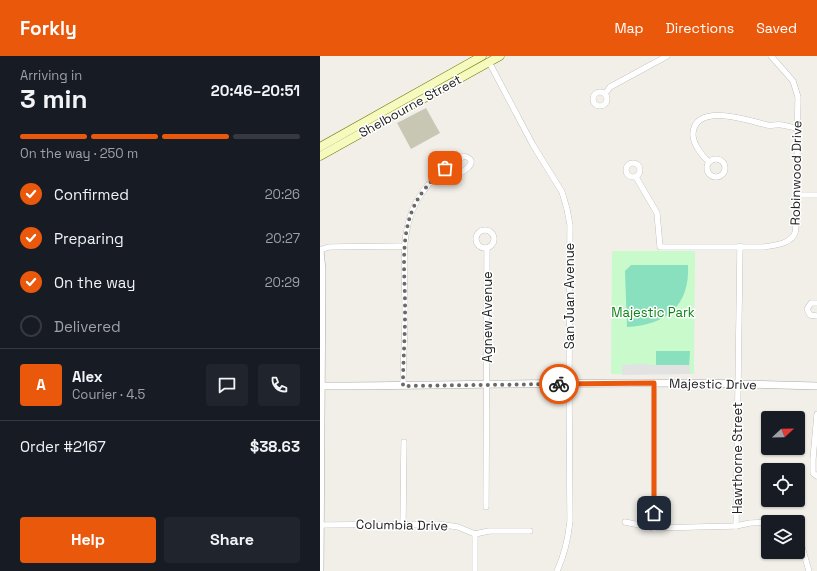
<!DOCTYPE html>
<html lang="en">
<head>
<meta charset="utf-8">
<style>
  body { margin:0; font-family:"Space Grotesk",sans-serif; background:#20242c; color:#f1f3f6; height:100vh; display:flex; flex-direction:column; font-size:15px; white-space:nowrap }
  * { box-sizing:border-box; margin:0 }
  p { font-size:13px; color:#9ea1a6 }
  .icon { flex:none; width:22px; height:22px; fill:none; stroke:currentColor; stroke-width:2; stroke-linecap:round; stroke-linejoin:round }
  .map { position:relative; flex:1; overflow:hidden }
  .side { display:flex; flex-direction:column; background:#171b24; width:320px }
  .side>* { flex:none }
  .needle { width:26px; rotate:68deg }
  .controls { position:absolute; left:441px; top:355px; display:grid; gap:8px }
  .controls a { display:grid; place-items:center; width:44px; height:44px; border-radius:4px; background:#171b24; box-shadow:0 1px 3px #0004; font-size:20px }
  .pin { position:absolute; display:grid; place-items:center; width:34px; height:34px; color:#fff; margin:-17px; border-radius:8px; box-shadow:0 2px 6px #0006 }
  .courier { position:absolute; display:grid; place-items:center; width:40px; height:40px; margin:-20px; border:3px solid #ea580c; border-radius:50%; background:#fff; color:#222; box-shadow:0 1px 5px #0007 }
  .headline em { font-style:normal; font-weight:700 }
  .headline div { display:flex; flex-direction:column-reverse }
  .headline { display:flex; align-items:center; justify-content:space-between; height:68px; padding:0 20px }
  h1 { font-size:26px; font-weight:700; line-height:30px }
  .bar { display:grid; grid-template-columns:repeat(4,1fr); gap:6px 4px; align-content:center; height:48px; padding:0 20px }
  .bar i { height:5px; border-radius:3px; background:#363941 }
  .bar .on { background:#ea580c }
  .bar p { grid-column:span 4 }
  .line { display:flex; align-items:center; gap:10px; padding:0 20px; border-top:1px solid #363941 }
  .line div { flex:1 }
  .round { display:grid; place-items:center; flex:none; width:42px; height:42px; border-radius:4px; background:#20242c }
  ol { padding:0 20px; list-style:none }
  li { display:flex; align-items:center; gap:12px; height:44px }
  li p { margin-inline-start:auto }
  li .icon { padding:4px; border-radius:50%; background:#ea580c; color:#fff; stroke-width:4 }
  li:last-child { color:#9ea1a6 }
  li i { width:22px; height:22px; border:2px solid #363941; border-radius:50% }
  .action { display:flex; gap:8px; margin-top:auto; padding:8px 20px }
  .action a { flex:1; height:46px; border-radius:4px; background:#ea580c; color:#fff; font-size:16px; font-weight:700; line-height:46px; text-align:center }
  .action a+a { background:#20242c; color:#f1f3f6 }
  header { display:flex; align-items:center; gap:24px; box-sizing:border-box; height:56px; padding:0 20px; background:#ea580c; color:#fff }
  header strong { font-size:19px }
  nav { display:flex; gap:22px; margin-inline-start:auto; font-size:14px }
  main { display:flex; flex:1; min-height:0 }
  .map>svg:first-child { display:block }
</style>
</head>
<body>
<header>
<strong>Forkly</strong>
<nav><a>Map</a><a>Directions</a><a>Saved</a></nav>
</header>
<main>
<section class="side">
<div class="headline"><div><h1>3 min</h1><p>Arriving in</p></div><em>20:46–20:51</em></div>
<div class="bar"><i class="on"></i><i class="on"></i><i class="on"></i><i></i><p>On the way · 250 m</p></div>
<ol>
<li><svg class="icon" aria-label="check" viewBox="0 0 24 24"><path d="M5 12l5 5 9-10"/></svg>Confirmed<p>20:26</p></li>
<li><svg class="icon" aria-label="check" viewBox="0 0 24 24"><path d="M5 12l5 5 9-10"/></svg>Preparing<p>20:27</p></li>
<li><svg class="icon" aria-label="check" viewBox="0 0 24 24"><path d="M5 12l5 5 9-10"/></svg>On the way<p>20:29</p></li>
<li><i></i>Delivered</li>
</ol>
<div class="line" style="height:72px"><b class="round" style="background:#ea580c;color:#fff">A</b><div><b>Alex</b><p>Courier · 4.5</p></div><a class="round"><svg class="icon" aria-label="chat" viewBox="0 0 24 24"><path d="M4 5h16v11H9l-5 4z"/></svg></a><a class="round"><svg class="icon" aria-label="phone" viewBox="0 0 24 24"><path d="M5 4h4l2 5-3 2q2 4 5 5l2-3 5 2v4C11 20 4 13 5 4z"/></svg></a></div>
<div class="line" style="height:52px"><div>Order #2167</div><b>$38.63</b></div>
<div class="action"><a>Help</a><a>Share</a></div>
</section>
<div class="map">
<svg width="497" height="515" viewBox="0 0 497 515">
  <rect width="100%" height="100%" fill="#f2efe9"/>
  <path fill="#c7c7b4" d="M 106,52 L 120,77 L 91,93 L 77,67 Z"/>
  <path fill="#c8facc" d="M 292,195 L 375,195 L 374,318 L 291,318 Z"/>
  <g fill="#88e0be">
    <path d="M 311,209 L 368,209 C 370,250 346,269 307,271 L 305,215 Z"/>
    <path d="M 336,295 L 370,295 L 369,311 L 336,311 Z"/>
  </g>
  <path fill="#e2e2e2" d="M 324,308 L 330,309 L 370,309 L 370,318 L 302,319 L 302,309 Z"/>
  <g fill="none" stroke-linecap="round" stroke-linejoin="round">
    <g stroke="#a9a9a9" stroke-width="6">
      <g id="minor">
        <path d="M 169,6 L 213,89 L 242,136 L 247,153 L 250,169 L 249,328 L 250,465 C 248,483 245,498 237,515"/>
        <circle cx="280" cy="43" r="7"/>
        <path d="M 285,38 L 290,31 L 347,0"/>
        <path d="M 144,100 C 163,106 139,118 133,121 L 126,119 L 124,114 L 126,110 Z"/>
        <circle cx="396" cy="112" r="9"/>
        <path d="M 389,106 C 382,100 372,87 373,77 C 376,46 430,65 447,69 C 452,70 457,68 462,69 C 467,70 473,71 478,73"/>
        <circle cx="313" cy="114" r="7"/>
        <path d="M 316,121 L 337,157 L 340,191 L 444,191 C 454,189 471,188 475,177 C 476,173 476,168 476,164 L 478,41 L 473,25 L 451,0"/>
        <path d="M 477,139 L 497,139"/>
        <circle cx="165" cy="183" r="9"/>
        <path d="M 0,194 L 9,191 L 80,190 L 84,191"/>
        <path d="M 497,247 L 491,247 L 487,253 L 490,259 L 497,260"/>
        <path d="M 334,327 L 334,472"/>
        <path d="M 83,329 C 83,306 85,282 85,259 C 86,217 76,170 104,134 C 110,127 114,120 124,117"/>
        <path d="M 497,358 L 493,403 L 493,417 L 497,420"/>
        <path d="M 166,451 L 167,192"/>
        <path d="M 305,466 L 334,472 L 416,470 L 430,467 L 455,466"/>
        <path d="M 83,468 L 84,386"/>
        <path d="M 1,469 L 118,468 L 138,471 L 155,478 L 169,475 L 210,475"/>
        <path d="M 416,470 L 420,190"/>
        <path d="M 478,477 L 489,515"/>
        <path d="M 155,478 L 155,515"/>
      </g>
    </g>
    <g stroke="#a9a9a9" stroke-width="8">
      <g id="tertiary">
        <path d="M 0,194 L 2,214 L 0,515"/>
        <path d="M 1,330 C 167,329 332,324 497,330"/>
      </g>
    </g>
    <g stroke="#707d05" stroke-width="9">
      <g id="secondary">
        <path d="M 0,91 L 162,0"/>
        <path d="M 0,100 L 180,0"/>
      </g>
    </g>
    <use href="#minor" stroke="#fff" stroke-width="5.5"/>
    <use href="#tertiary" stroke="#fff" stroke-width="7"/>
    <use href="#secondary" stroke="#f7fabf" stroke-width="8"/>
  </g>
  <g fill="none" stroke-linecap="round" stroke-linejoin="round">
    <path stroke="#6b6a68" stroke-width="4" stroke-dasharray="0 7.2" d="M 125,112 L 124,117 C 114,120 110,127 104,134 C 76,170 86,217 85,259 C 85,282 83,306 83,330 L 239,328"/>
    <path stroke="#ea580c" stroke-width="5" d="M 239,328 L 334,327 L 334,457"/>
  </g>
  <g text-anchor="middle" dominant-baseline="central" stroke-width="3" stroke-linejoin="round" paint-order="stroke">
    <g font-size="13" fill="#222" stroke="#fff">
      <text transform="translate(90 50) rotate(-29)">Shelbourne Street</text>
      <text transform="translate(476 117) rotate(-89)">Robinwood Drive</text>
      <text transform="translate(249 240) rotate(-90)">San Juan Avenue</text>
      <text transform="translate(167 261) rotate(-90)">Agnew Avenue</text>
      <text transform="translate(393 328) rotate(1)">Majestic Drive</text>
      <text transform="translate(417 402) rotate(-90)">Hawthorne Street</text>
      <text transform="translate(82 469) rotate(1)">Columbia Drive</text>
    </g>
    <g font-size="13" fill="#0c8416" stroke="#fff">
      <text x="333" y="256">Majestic Park</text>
    </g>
  </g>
</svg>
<div class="controls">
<a><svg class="needle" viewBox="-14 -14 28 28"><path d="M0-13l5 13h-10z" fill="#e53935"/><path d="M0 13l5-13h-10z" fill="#9ea1a6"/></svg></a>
<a><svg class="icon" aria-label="locate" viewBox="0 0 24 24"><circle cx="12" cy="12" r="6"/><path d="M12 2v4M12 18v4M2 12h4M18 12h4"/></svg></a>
<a><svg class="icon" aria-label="layers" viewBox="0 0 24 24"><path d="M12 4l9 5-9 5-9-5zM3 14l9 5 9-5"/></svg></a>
</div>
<div class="pin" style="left:125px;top:112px;background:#ea580c"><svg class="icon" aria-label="bag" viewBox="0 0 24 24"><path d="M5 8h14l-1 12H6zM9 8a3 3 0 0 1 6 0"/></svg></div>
<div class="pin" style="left:334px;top:457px;background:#1f2937"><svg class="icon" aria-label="home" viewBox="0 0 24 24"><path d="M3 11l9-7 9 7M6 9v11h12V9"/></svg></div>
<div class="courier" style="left:239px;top:328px"><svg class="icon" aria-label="bike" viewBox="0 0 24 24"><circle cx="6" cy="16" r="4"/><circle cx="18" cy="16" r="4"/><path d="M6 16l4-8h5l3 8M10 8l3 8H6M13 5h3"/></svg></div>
</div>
</main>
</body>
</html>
